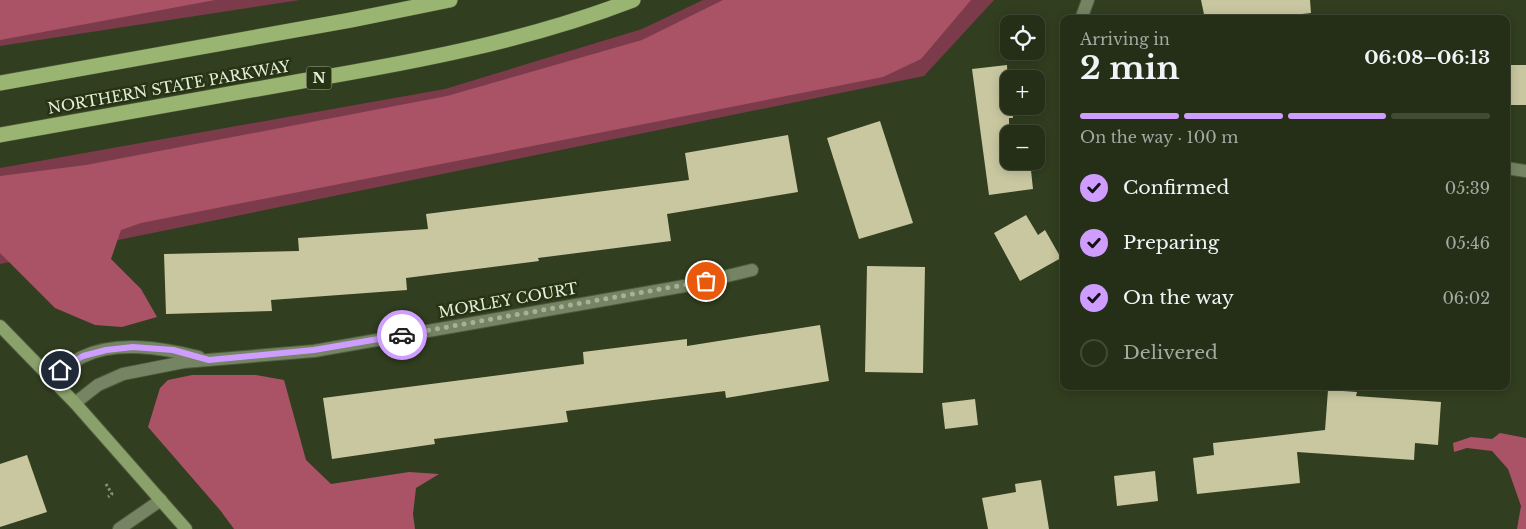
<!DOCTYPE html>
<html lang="en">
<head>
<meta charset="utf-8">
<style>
  body { margin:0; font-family:"Libre Baskerville",serif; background:#2d3620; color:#f1f3f6; height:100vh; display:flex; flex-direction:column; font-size:19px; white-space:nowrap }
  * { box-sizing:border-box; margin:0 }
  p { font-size:16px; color:#a3a8a1 }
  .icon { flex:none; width:28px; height:28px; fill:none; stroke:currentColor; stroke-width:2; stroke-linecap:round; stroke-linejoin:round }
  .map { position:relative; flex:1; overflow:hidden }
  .panel { position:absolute; left:1060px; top:15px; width:450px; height:375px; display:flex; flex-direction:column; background:#252e17; border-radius:10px; box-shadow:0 2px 12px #0003,0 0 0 1px #424a36 }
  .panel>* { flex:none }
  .buttons { position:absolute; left:1000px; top:15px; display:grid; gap:10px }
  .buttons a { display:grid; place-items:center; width:45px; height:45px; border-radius:10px; background:#252e17; box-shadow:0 2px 12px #0003,0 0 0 1px #424a36; font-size:25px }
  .pin { position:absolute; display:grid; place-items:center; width:42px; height:42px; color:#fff; margin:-21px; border:2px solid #fff; border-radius:50%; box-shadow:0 1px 5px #0007 }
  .courier { position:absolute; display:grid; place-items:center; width:50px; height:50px; margin:-25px; border:4px solid #cf9dff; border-radius:50%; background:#fff; color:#222; box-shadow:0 1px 6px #0007 }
  .overview em { font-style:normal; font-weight:700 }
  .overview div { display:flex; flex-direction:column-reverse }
  .overview { display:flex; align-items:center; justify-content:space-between; height:85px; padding:0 20px }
  h1 { font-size:32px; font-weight:700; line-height:38px }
  .bar { display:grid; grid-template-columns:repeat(4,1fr); gap:8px 5px; align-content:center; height:60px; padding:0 20px }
  .bar i { height:6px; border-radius:4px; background:#424a36 }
  .bar .selected { background:#cf9dff }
  .bar p { grid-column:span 4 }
  ol { padding:0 20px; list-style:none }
  li { display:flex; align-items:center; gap:15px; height:55px }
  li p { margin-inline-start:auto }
  li .icon { padding:5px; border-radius:50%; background:#cf9dff; color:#111; stroke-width:4 }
  li:last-child { color:#a3a8a1 }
  li i { width:28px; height:28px; border:2px solid #424a36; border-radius:50% }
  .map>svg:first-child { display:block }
</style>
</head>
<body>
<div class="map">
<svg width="1526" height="529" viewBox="0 0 1526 529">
  <rect width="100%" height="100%" fill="#313e1f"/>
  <g fill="#7c3b4a">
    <path d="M 0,0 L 300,0 L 0,46 Z"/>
    <path d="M 703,0 L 994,0 L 924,76 L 0,264 L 0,168 L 445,89 L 642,29 Z"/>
  </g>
  <g fill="#aa5367">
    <path d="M 0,0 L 215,0 L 0,40 Z"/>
    <path d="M 723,0 L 971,0 L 921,59 L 883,77 L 141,223 L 121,230 L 111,259 L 141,289 L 157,317 L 122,327 L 95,325 L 55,308 L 0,253 L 0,176 L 86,165 L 447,96 L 642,40 Z"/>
    <path d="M 192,375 L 256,375 L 284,380 L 306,460 L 331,484 L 409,472 L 439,474 L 416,488 L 413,514 L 415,529 L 234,529 L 220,510 L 148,427 L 160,388 L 168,380 Z"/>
    <path d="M 1500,433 L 1526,438 L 1526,529 L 1517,529 L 1521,506 L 1508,469 L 1492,451 L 1467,448 L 1454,452 L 1453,443 L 1471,437 L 1492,439 Z"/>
  </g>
  <g fill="#c8c7a0">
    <path d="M 1201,0 L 1310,0 L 1311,13 L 1255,19 L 1205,19 Z"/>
    <path d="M 1007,65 L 1009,106 L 1012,106 L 1013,118 L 1009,118 L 1009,161 L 1030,161 L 1033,189 L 989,195 L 972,69 Z"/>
    <rect x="1506" y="65" width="20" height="40"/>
    <path d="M 880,121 L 913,223 L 859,239 L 827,138 Z"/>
    <path d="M 788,135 L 798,192 L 667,214 L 671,241 L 538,258 L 539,261 L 406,278 L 407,290 L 271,300 L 272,311 L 166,314 L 164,254 L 299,251 L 298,238 L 428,229 L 426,214 L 689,180 L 685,153 Z"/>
    <path d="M 1026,215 L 1038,235 L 1045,230 L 1061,258 L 1020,281 L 994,233 Z"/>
    <path d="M 867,266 L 925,267 L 923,373 L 865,372 Z"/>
    <path d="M 820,325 L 829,381 L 726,398 L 725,391 L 566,411 L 568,422 L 434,439 L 435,444 L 332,459 L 323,398 L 584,364 L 583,352 L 687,339 L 687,346 Z"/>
    <path d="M 1328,390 L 1357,392 L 1356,396 L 1441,402 L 1438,445 L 1415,443 L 1414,460 L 1297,452 L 1300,483 L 1197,494 L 1193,458 L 1214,455 L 1213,443 L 1325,430 Z"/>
    <path d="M 975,399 L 978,425 L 945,429 L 942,403 Z"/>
    <path d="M 27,455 L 47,512 L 0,527 L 0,464 Z"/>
    <path d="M 1155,471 L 1158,501 L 1117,506 L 1114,476 Z"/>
    <path d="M 1041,480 L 1049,529 L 988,529 L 982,498 L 1016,492 L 1015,484 Z"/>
  </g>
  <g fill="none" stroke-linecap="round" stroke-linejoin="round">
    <g stroke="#4e5a3d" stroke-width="14">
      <g id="minor">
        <path d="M 1081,19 L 1088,0"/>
        <path d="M 1506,168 L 1526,171"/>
        <path d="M 49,377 C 60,370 71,363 82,357 C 117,340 163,348 199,357"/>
        <path d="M 75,403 L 98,385 L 123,374 L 184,362 L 314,351 L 690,285 L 752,270"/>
        <path d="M 119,529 L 161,500"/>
      </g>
    </g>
    <g stroke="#4e5a3d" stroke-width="14">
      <path id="major" d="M 0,326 L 75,403 L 186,529"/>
    </g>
    <g stroke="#4e5a3d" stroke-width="16">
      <g id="highway">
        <path d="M 0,83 L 351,20 L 450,0"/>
        <path d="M 0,135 C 101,117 202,99 302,81 C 414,62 527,41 633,0"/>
      </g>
    </g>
    <path stroke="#859077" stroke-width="3" stroke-dasharray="2.5 2.5" stroke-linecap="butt" d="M 106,484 L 112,494 L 108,497"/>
    <use href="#minor" stroke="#758462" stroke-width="12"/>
    <use href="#major" stroke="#8ba16b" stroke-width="12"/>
    <use href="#highway" stroke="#99b571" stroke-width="15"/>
  </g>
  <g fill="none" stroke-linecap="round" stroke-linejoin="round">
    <path stroke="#a7b19a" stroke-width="5" stroke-dasharray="0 9" d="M 402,335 L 706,281"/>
    <path stroke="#cf9dff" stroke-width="6" d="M 60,370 L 83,356 L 106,350 L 133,347 L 173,350 L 209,360 L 314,350 L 402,335"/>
  </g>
  <g text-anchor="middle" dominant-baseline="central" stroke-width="5" stroke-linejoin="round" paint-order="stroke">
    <rect fill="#273414" stroke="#adb7a0" stroke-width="1" x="306.5" y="66.5" width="25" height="23" rx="4"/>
    <g font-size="14" font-weight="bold" fill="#e6efdc">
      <text x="319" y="78">N</text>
    </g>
    <g font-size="15" fill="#e6efdc" stroke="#273414">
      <text transform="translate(169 87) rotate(-10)">NORTHERN STATE PARKWAY</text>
      <text transform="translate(508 300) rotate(-10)">MORLEY COURT</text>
    </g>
  </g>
</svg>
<div class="buttons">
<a><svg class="icon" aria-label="locate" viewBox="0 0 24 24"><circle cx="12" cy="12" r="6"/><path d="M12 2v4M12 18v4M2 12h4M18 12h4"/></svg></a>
<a>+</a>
<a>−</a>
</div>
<div class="pin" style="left:706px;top:281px;background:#ea580c"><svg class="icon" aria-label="bag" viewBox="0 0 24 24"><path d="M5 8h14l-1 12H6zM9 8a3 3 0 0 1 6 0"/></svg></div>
<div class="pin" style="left:60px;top:370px;background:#1f2937"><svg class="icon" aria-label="home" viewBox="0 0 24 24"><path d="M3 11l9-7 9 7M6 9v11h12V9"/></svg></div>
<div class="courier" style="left:402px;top:335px"><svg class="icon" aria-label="car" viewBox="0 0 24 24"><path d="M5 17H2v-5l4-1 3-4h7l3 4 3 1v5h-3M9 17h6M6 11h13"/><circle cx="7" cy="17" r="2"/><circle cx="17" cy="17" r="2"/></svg></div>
<section class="panel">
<div class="overview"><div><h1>2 min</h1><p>Arriving in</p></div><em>06:08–06:13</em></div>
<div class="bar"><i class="selected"></i><i class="selected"></i><i class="selected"></i><i></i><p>On the way · 100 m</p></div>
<ol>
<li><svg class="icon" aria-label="check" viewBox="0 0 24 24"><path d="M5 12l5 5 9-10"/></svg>Confirmed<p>05:39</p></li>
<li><svg class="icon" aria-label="check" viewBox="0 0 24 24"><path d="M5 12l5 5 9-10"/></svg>Preparing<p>05:46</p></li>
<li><svg class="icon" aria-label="check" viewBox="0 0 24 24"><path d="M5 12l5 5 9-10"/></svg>On the way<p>06:02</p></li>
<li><i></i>Delivered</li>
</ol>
</section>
</div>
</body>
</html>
